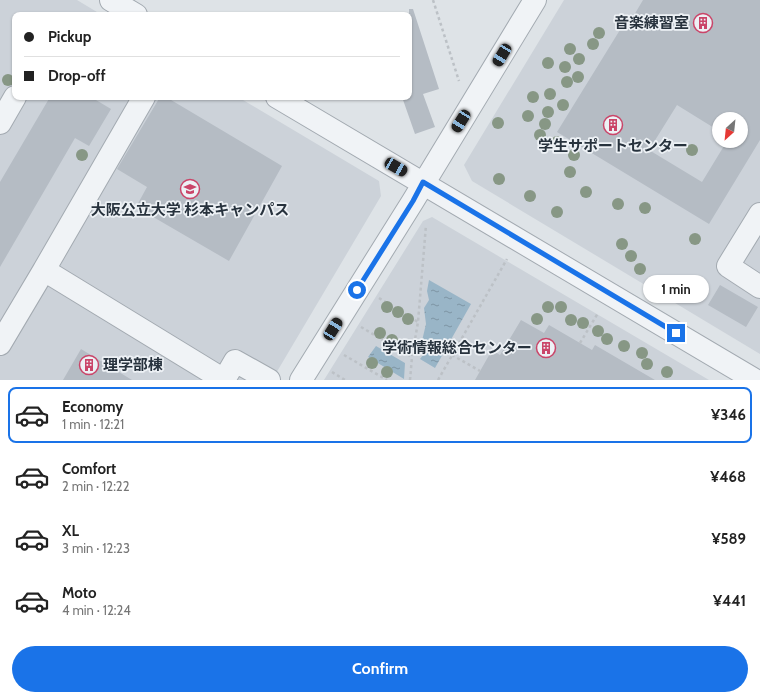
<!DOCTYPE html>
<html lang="en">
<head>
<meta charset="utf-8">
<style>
	body { margin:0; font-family:Cabin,"Noto Sans JP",sans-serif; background:#f2f2f2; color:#222; height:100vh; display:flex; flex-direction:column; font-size:15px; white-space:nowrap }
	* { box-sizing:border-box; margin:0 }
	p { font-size:13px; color:#767676 }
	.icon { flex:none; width:22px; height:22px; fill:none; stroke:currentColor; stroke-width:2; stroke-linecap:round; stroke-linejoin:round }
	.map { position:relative; height:380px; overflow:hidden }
	.panel { display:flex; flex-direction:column; background:#fff; flex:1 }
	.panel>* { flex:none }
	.hud { position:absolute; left:12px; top:12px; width:400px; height:88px; border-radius:8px; box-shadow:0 1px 3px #0004; display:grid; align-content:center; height:88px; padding:0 12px; background:#fff }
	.needle { width:26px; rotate:207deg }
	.buttons { position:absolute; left:712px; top:112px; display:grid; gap:8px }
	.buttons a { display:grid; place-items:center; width:36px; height:36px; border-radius:50%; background:#fff; box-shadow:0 1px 3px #0004; font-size:20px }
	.end { position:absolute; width:18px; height:18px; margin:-9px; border:5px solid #1a73e8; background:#fff; box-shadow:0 0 0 2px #fff }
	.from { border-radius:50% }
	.bubble { position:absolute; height:28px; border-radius:14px; background:#fff; box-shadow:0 1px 3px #0004; font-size:13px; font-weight:800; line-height:28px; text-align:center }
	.car { position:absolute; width:12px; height:24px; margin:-12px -6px; border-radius:5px; box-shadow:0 0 3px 1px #0007; background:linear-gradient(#222 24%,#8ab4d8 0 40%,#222 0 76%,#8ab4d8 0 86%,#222 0) }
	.hud b { display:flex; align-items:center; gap:14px; height:38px; font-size:15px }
	.hud b+b { border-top:1px solid #e0e0e0 }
	.hud i { width:10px; height:10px; background:#222 }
	ul { padding:7px 0 0; list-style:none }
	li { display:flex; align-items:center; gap:12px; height:56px; margin:0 8px 6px; padding:0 4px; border:2px solid transparent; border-radius:8px }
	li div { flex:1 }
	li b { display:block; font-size:15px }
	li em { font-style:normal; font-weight:800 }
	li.selected { border-color:#1a73e8 }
	li>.icon { width:36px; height:36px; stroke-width:1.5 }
	.button { display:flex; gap:8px; margin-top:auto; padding:8px 12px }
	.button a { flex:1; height:46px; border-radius:24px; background:#1a73e8; color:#fff; font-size:16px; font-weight:800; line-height:46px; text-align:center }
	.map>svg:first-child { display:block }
	.built { fill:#ccd2d9; fill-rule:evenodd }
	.water { fill:url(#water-ripples) }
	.building { fill:#b5bcc4; fill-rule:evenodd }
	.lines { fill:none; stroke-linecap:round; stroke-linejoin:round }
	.minor-casing { stroke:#a3aab1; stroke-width:24 }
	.path { stroke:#bcc1c6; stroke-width:2.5; stroke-dasharray:3 3; stroke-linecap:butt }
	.minor { stroke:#f0f3f6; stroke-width:22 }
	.tree { fill:#879785 }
	.route { stroke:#1a73e8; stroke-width:5 }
	.labels { text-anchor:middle; stroke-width:3.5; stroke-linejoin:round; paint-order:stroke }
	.poi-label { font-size:15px; font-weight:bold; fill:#27323d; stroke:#edf1f5; text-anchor:end }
</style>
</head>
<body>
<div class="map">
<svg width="760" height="380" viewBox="0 0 760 380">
	<defs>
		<pattern id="water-ripples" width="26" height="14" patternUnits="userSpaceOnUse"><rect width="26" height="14" fill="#99b5c7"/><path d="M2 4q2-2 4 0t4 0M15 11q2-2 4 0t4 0" fill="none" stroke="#7d94a3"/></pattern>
	</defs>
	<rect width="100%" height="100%" fill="#dee3e7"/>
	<path class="built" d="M 0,0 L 77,0 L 102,15 L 15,15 L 15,97 L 238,97 L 379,181 L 381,196 L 272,380 L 0,380 Z
		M 564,0 L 760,0 L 760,354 L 472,181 L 464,165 ZM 719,119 L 741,119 L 741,141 L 719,141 Z
		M 432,217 L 709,380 L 324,380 L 423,221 Z"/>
	<path class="water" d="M 429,280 L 471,304 L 435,368 L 420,359 L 423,355 L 421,345 L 426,324 L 424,308 L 429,300 L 427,291 Z
		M 376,346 L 405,363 L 404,379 L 368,357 Z"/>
	<path class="building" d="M 643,0 L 760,0 L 760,140 L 709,224 L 557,132 L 623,25 L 627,27 ZM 677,105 L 719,131 L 719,119 L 741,119 L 741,141 L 727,141 L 702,182 L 649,150 Z
		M 409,9 L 413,9 L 439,89 L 423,94 L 435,127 L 415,134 L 402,97 L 409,97 Z
		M 50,97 L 91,97 L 111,109 L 89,146 L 75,138 L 0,267 L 0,182 Z
		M 160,97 L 166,97 L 282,166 L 229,261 L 136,207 L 147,187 L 117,169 Z
		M 720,285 L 758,307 L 746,327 L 708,305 Z
		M 521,320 L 544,333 L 549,325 L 592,350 L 595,345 L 655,380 L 475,380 L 492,350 L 500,355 Z
		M 81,349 L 132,380 L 63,380 Z"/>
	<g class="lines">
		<g class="minor-casing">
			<path id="minor" d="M 111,0 L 136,15
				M 277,97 L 755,380
				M 0,123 L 15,97
				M 760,214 L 728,266 L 760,287
				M 44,270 L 144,97
				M 0,344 L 44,270 L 224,380
				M 224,380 L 235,361 L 269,380
				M 301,380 L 413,201 L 535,0"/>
		</g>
		<path class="path" d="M 433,0 L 459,81
			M 379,298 L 418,322
			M 361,327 L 412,357
			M 580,343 L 598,313
			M 344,355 L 387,380
			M 452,355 L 480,371
			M 332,372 L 345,380
			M 410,380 L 412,357 L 418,322 L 426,225
			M 438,380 L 507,259"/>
		<use href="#minor" class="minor"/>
	</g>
	<g class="tree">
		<circle cx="599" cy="33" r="6"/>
		<circle cx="593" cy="44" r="6"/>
		<circle cx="570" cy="49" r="6"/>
		<circle cx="579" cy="59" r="6"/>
		<circle cx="548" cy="63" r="6"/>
		<circle cx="565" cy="67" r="6"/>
		<circle cx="578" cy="77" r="6"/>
		<circle cx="8" cy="80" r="6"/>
		<circle cx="567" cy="82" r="6"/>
		<circle cx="550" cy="94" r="6"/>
		<circle cx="533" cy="97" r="6"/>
		<circle cx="563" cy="105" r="6"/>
		<circle cx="548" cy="112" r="6"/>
		<circle cx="528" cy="116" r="6"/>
		<circle cx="498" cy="123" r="6"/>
		<circle cx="545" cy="124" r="6"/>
		<circle cx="540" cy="135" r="6"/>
		<circle cx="557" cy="142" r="6"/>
		<circle cx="692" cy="150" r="6"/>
		<circle cx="82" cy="155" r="6"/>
		<circle cx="574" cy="155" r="6"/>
		<circle cx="570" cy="172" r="6"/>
		<circle cx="499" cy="179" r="6"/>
		<circle cx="586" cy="192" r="6"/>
		<circle cx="530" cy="196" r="6"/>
		<circle cx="618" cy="204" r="6"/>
		<circle cx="645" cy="208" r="6"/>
		<circle cx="557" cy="212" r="6"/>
		<circle cx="695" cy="239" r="6"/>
		<circle cx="622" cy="244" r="6"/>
		<circle cx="631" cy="256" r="6"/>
		<circle cx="640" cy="269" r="6"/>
		<circle cx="387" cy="307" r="6"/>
		<circle cx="548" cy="307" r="6"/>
		<circle cx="561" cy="307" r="6"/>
		<circle cx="398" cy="312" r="6"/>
		<circle cx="408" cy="319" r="6"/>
		<circle cx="537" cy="319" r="6"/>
		<circle cx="571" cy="320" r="6"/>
		<circle cx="583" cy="323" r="6"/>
		<circle cx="598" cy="331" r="6"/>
		<circle cx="380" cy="333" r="6"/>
		<circle cx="607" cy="339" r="6"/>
		<circle cx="392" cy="340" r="6"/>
		<circle cx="405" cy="345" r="6"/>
		<circle cx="624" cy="346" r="6"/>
		<circle cx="642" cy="353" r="6"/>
		<circle cx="372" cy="363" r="6"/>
		<circle cx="647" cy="364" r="6"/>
		<circle cx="387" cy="372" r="6"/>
		<circle cx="667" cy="372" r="6"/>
	</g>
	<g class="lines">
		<path class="route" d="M 357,290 L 413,201 L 423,182 L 676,333"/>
	</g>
	<defs>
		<g id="building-ring" transform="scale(1)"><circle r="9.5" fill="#edf1f5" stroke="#ca4569" stroke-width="1.5"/><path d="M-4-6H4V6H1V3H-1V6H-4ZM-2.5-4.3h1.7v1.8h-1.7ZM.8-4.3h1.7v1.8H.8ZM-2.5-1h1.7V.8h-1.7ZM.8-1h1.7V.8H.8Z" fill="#ca4569"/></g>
		<g id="university-ring" transform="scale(1)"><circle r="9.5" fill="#edf1f5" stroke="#ca4569" stroke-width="1.5"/><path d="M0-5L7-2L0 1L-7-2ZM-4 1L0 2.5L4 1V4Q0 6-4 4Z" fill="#ca4569"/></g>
	</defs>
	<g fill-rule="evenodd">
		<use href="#building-ring" x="703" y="23"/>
		<use href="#building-ring" x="613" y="125"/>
		<use href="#university-ring" x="190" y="189"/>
		<use href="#building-ring" x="546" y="348"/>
		<use href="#building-ring" x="89" y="365"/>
	</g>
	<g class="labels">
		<g class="poi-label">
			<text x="689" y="28">音楽練習室</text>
			<text x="613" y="151" text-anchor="middle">学生サポートセンター</text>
			<text x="190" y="215" text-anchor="middle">大阪公立大学 杉本キャンパス</text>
			<text x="532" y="353">学術情報総合センター</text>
			<text x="103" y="370" text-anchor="start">理学部棟</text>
		</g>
	</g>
</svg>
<div class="buttons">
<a><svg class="needle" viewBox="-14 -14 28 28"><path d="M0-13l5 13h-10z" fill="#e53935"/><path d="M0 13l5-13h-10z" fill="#767676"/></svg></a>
</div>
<i class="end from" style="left:357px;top:290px"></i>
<i class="end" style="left:676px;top:333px"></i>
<div class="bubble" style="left:643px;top:275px;width:66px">1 min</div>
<i class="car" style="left:502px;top:55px;rotate:211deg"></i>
<i class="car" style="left:461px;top:121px;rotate:212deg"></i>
<i class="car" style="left:396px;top:167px;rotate:120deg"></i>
<i class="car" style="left:333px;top:329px;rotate:32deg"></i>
<div class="hud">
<b><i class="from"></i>Pickup</b>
<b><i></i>Drop-off</b>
</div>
</div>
<section class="panel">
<ul>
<li class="selected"><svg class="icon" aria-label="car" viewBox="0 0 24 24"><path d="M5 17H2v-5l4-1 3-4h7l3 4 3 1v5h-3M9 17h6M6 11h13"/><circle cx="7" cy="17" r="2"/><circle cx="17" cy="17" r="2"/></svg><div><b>Economy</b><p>1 min · 12:21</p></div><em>¥346</em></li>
<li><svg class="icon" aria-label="car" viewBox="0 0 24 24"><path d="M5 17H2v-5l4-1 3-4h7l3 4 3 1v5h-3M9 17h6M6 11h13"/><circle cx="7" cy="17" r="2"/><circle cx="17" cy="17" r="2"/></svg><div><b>Comfort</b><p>2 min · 12:22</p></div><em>¥468</em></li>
<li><svg class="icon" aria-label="car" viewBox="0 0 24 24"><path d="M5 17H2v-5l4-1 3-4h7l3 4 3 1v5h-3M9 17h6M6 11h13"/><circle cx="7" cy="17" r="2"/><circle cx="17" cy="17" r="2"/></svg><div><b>XL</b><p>3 min · 12:23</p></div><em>¥589</em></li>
<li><svg class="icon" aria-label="car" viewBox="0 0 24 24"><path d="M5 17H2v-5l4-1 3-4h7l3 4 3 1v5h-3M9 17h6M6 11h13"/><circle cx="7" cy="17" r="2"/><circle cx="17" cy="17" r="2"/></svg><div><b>Moto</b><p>4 min · 12:24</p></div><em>¥441</em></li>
</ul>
<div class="button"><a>Confirm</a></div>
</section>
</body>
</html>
